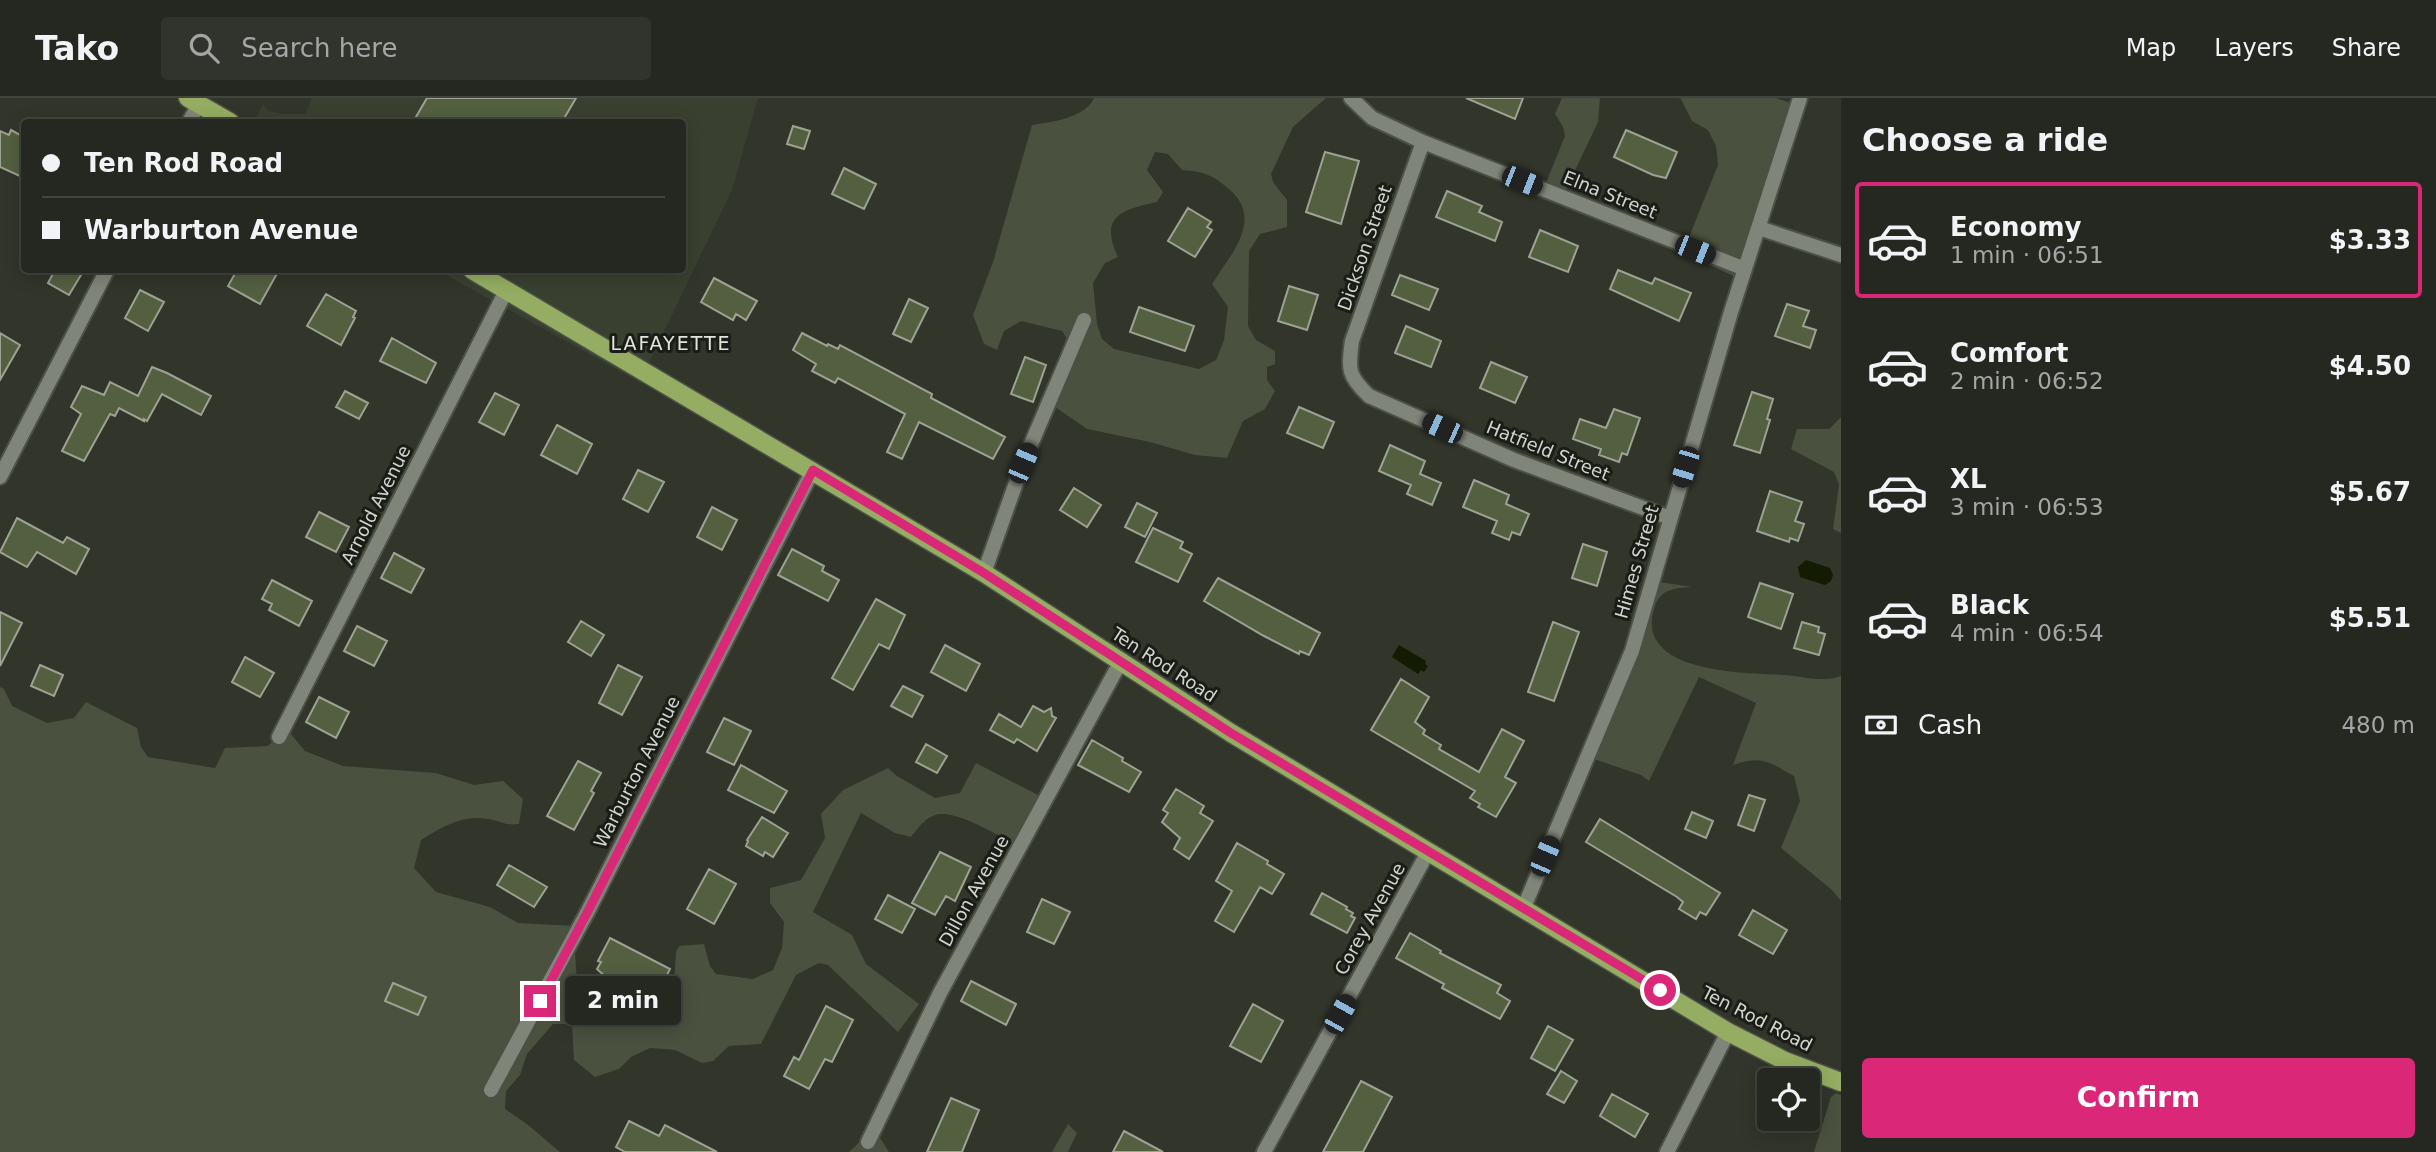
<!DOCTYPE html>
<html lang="en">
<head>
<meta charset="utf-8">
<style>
	body { margin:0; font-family:"DejaVu Sans",sans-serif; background:#31342d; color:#f1f3f6; height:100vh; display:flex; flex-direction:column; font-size:26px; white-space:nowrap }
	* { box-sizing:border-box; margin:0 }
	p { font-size:23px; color:#a3a6a5 }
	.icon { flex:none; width:38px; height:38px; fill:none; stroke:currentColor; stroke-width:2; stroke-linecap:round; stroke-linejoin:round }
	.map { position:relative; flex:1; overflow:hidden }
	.side { display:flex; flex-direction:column; background:#252820; width:595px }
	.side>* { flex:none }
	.banner { position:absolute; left:21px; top:21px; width:665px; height:154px; border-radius:7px; box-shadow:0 4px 18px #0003,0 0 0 2px #42443e; display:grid; align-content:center; height:154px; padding:0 21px; background:#252820 }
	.controls { position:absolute; left:1757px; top:970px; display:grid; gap:14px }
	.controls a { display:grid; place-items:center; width:63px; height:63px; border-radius:7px; background:#252820; box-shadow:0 4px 18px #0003,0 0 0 2px #42443e; font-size:35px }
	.end { position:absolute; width:32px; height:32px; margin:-16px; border:9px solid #db2777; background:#fff; box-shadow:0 0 0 4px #fff }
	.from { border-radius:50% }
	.bubble { position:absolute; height:49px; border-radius:7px; background:#252820; box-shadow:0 4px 18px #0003,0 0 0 2px #42443e; font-size:23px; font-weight:800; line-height:49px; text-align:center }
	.car { position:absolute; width:21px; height:42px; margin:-21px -10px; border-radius:9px; box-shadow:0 0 5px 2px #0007; background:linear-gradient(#222 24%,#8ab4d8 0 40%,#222 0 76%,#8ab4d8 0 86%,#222 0) }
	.banner b { display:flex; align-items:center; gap:24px; height:66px; font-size:26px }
	.banner b+b { border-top:2px solid #42443e }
	.banner i { width:18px; height:18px; background:#f1f3f6 }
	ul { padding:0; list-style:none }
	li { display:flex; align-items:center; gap:21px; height:116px; margin:0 14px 10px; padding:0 7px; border:4px solid transparent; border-radius:7px }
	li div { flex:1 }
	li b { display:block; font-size:26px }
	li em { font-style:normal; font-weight:800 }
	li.on { border-color:#db2777 }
	li>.icon { width:63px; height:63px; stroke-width:1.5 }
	h2 { padding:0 21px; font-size:32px; line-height:84px }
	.pay { display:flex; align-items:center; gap:18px; height:77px; padding:0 21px; font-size:26px }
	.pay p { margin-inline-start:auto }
	.cta { display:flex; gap:14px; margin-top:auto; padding:14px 21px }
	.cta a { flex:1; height:80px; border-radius:7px; background:#db2777; color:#fff; font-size:28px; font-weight:800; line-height:80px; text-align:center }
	header { display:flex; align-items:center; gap:42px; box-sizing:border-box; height:98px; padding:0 35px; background:#252820; border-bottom:2px solid #42443e }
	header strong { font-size:33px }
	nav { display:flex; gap:38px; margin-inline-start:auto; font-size:24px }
	.search { width:490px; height:63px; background:#31342d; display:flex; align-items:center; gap:18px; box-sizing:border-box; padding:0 24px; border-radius:7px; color:#a3a6a5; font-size:26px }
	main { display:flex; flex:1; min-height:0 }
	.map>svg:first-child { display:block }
	.built { fill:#39402f }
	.green { fill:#4a513f; fill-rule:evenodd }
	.water { fill:#131b01 }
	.building { fill:#545f40; stroke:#9da295; stroke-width:2 }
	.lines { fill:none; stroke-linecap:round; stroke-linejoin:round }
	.minor-casing { stroke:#4d5047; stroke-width:18 }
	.primary-casing { stroke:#4d5047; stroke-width:21 }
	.minor { stroke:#808579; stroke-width:14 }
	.primary { stroke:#94ad62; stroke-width:18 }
	.route { stroke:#db2777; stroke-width:9 }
	.labels { text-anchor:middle; stroke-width:6; stroke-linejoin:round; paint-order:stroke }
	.street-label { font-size:18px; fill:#d2d5ce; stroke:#1a1c17 }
	.neighbourhood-label { font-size:19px; letter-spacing:2px; fill:#dfe5d7; stroke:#1a1c17 }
</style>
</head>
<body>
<header>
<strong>Tako</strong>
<div class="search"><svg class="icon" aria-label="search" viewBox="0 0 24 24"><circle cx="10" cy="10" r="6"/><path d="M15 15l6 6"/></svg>Search here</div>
<nav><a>Map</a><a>Layers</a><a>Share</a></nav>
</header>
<main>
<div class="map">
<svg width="1841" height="1054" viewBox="0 0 1841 1054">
	<rect width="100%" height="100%" fill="#31352a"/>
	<path class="built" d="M 312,0 L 758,0 L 732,92 L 640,284 L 437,172 L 682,172 L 682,24 L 254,24 L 263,6 L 268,13 L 284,16 L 305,16 Z"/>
	<path class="green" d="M 1094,0 L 1326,0 L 1293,29 L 1271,76 L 1273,84 L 1287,102 L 1287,129 L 1260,136 L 1249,153 L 1248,228 L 1256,242 L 1275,253 L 1275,266 L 1267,269 L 1267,282 L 1275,293 L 1265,311 L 1243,323 L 1227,360 L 1195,357 L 1150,344 L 1087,331 L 1055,309 L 1073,251 L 1062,233 L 1021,223 L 1004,233 L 997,252 L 984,246 L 973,217 L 993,164 L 1032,27 C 1052,24 1085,20 1094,0 ZM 1155,54 L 1168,56 L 1182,72 C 1205,74 1213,77 1230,92 C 1264,122 1230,157 1212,186 L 1228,209 L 1224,242 L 1216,262 L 1199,271 L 1114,251 L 1102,241 L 1097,226 L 1093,185 L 1105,165 L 1118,159 C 1099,118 1121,112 1157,104 L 1163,94 L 1147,72 Z
		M 1562,0 L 1600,0 L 1598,24 L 1562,100 L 1543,92 L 1565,38 L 1563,29 L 1555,16 Z
		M 1678,0 L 1776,0 L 1794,6 L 1742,182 L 1689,157 L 1685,149 L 1718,67 L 1716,48 L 1708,32 L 1692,23 L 1681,1 Z
		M 1841,319 L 1841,435 L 1833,431 L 1839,387 L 1834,374 L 1791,351 L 1797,331 L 1829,331 Z
		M 1653,483 L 1692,489 C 1673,490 1660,491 1654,511 C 1635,575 1743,575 1782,577 C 1803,578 1821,585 1841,578 L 1841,803 L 1832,792 L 1781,750 L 1800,703 L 1794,678 C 1769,664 1762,657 1733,667 L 1756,605 L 1699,579 L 1649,683 L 1641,677 L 1588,659 Z
		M 0,589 L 4,591 L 12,608 L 47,625 L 74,620 L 86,604 L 137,630 L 141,649 L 148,659 L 215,670 L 225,650 L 268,648 L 286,630 L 305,653 L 343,668 L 436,675 L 474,687 L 503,683 L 523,701 L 519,726 C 509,727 506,726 497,723 C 467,714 445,727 421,742 L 414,770 L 436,794 L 490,809 L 518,825 L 576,828 L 574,840 L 578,899 L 622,929 L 653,918 L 674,884 L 676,854 L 679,848 L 704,846 L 710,868 L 716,876 L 753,881 L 773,872 L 782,850 L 784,824 L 770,805 L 770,790 L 801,782 L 825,740 L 821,716 L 843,692 L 888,670 L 897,678 L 935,700 L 960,695 L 976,665 L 1042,699 L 1019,748 C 1001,739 960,714 941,716 C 927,717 919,729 911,739 L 895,735 L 861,715 L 813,814 L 852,837 L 866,866 L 919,906 L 898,934 L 828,867 L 819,865 L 796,877 L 761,946 L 729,948 L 713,963 L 702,965 L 675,952 L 650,950 L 631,959 L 619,971 L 595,979 L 574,962 L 572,926 L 553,926 L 527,956 L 520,977 L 506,993 L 505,1011 L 527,1026 L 560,1054 L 0,1054 Z
		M 1836,995 L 1841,997 L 1841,1054 L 1814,1054 L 1831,999 Z
		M 1068,1026 L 1077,1035 L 1068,1054 L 1052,1054 Z
		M 874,1030 L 889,1054 L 849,1054 Z"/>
	<path class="water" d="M 1806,462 L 1830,470 L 1833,477 L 1831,483 L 1825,487 L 1800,479 L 1798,469 Z
		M 1399,547 L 1426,563 L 1425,566 L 1428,568 L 1424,574 L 1421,572 L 1418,576 L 1392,559 Z"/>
	<path class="building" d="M 427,0 L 576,0 L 562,24 L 413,24 Z
		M 1466,0 L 1523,0 L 1515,21 Z
		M 793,28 L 810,33 L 804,51 L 787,46 Z
		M 11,32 L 24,39 L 24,80 L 0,69 L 0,33 L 9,37 Z
		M 1626,32 L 1677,54 L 1666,80 L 1653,77 L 1614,59 Z
		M 1325,54 L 1359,63 L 1341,126 L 1306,114 Z
		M 844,70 L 876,86 L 864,111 L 832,96 Z
		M 1447,93 L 1482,108 L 1479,114 L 1502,124 L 1495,143 L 1436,119 Z
		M 1188,110 L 1211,124 L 1207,129 L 1212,132 L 1195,159 L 1168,143 Z
		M 1540,132 L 1578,148 L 1568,174 L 1529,159 Z
		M 55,172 L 84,172 L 69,197 L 48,185 Z
		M 237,172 L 279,172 L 260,206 L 228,188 Z
		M 1618,172 L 1652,186 L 1655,180 L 1691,195 L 1679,223 L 1610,191 Z
		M 1400,177 L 1438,191 L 1429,212 L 1392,197 Z
		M 714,180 L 757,203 L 746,222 L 736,216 L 733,222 L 701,204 Z
		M 1289,188 L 1318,197 L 1307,232 L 1278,223 Z
		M 140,192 L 164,204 L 148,233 L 125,220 Z
		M 326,196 L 356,213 L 353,219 L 355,220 L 341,247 L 307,228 Z
		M 909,201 L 928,210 L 911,244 L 893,236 Z
		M 1787,206 L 1809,213 L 1803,228 L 1816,232 L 1810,250 L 1775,238 Z
		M 1139,209 L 1194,228 L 1185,253 L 1130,234 Z
		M 1406,228 L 1441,243 L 1431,269 L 1395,255 Z
		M 0,235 L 20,247 L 0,282 Z
		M 802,235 L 827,248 L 828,246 L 838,251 L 840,247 L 932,296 L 931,300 L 1005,339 L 993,361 L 919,324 L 902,361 L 887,354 L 905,316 L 838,280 L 835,285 L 812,273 L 816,266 L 793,252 Z
		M 392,240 L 436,265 L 426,285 L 380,263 Z
		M 1025,259 L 1046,267 L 1033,304 L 1011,296 Z
		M 1491,264 L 1527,279 L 1515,305 L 1480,290 Z
		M 152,269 L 167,275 L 211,298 L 201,317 L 162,296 L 147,323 L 144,321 L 144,323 L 119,310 L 115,318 L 110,316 L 84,363 L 62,353 L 81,316 L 71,309 L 82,288 L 104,297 L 110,284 L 138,298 Z
		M 345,293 L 368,305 L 359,321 L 336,309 Z
		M 1752,294 L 1773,301 L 1767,321 L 1770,322 L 1760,355 L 1734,347 Z
		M 495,295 L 519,307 L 504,337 L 479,324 Z
		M 1299,309 L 1334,324 L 1323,350 L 1287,335 Z
		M 1614,311 L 1640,320 L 1627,357 L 1622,355 L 1619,364 L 1599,357 L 1601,351 L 1573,341 L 1580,321 L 1606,330 Z
		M 557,327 L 592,346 L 577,376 L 541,357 Z
		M 1390,347 L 1425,363 L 1420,376 L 1441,385 L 1432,407 L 1407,396 L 1411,387 L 1379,373 Z
		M 638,372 L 664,384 L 648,414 L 623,401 Z
		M 1474,382 L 1509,397 L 1506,406 L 1529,416 L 1520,437 L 1512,434 L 1509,442 L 1492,435 L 1497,423 L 1463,409 Z
		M 1074,390 L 1101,407 L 1087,429 L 1060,412 Z
		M 1770,393 L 1802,404 L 1795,423 L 1804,426 L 1798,443 L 1790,440 L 1789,444 L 1757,433 Z
		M 1137,405 L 1157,415 L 1145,439 L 1125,429 Z
		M 712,409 L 737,422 L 722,452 L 697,439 Z
		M 319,414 L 349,429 L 336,454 L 306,439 Z
		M 17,420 L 63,445 L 67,439 L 89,451 L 76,476 L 37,454 L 27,469 L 0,454 Z
		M 1153,430 L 1183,444 L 1180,450 L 1192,456 L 1178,484 L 1136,464 Z
		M 1583,446 L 1607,454 L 1597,488 L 1572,480 Z
		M 792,451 L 824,468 L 822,473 L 839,482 L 828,503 L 778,477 Z
		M 394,455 L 424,471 L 411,495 L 381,480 Z
		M 1218,480 L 1320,535 L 1309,557 L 1300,553 L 1299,556 L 1264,538 L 1204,503 Z
		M 272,482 L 312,503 L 299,528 L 269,512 L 272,506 L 262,501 Z
		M 1760,485 L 1793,496 L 1781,531 L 1748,519 Z
		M 876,501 L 905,517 L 889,551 L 879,546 L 853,592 L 832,580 Z
		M 0,514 L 22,525 L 0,568 Z
		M 581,523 L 604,537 L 591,558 L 568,544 Z
		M 1553,524 L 1579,534 L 1554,603 L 1528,594 Z
		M 1802,524 L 1819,529 L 1818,534 L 1825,536 L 1819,557 L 1794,550 Z
		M 357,528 L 387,543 L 374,568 L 344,553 Z
		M 945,547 L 980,566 L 966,593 L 931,574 Z
		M 245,559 L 274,575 L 260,599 L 232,584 Z
		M 40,567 L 63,577 L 54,598 L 31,588 Z
		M 618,567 L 642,579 L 622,617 L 599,605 Z
		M 1401,581 L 1429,599 L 1415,624 L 1425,632 L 1423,636 L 1441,647 L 1439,651 L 1479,674 L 1502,631 L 1524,643 L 1505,679 L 1516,685 L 1496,719 L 1478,709 L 1480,706 L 1470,700 L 1475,693 L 1371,632 Z
		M 903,588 L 923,598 L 912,619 L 891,608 Z
		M 319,599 L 349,614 L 336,640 L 306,624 Z
		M 1033,608 L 1044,614 L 1051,610 L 1052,618 L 1056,620 L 1037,653 L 1017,641 L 1014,645 L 990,632 L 999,616 L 1021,629 Z
		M 724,620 L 751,633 L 734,667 L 707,654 Z
		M 1092,642 L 1123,660 L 1122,663 L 1141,674 L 1129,694 L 1078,667 Z
		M 926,646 L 947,658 L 937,675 L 916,664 Z
		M 578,663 L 601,675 L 591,693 L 594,695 L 574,732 L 547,718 Z
		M 741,667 L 787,693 L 774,715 L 728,692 Z
		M 1176,691 L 1204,708 L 1200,715 L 1213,723 L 1189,761 L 1174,751 L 1180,740 L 1162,724 L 1168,715 L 1163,712 Z
		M 1749,697 L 1765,702 L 1754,733 L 1738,727 Z
		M 1692,714 L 1713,723 L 1706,740 L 1685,731 Z
		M 762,719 L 788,735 L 773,759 L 765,754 L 763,758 L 746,748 L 748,743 L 747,742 Z
		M 1600,721 L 1720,795 L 1706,817 L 1700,814 L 1696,821 L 1679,811 L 1683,804 L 1677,799 L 1586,744 Z
		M 1237,745 L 1268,763 L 1267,766 L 1284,776 L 1272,796 L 1260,789 L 1234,834 L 1215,823 L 1232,793 L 1216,783 Z
		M 940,754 L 971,769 L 955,803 L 946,798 L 935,817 L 912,805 Z
		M 509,767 L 547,789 L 534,809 L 497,787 Z
		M 709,771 L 736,786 L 714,826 L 687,811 Z
		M 1322,795 L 1347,809 L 1346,811 L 1353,815 L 1351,818 L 1355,820 L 1347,835 L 1311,816 Z
		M 888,797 L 915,811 L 902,835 L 875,821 Z
		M 1042,801 L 1070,814 L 1054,846 L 1027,834 Z
		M 1753,812 L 1787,832 L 1773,856 L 1739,837 Z
		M 1410,835 L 1441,853 L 1440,855 L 1501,887 L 1497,895 L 1510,903 L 1500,921 L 1442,890 L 1444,886 L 1396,860 Z
		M 610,840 L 670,871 L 662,887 L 666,888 L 655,909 L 605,884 L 607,880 L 597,871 L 601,864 L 598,863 Z
		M 971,883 L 1016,906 L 1006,927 L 961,903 Z
		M 393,885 L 426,899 L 418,917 L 385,903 Z
		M 1253,906 L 1283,923 L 1261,964 L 1230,948 Z
		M 826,908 L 853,922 L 832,964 L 825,961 L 809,991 L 784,978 L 794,959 L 799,962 Z
		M 1548,928 L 1573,942 L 1555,973 L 1531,960 Z
		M 1561,973 L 1577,983 L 1564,1005 L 1547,996 Z
		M 1361,983 L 1392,999 L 1363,1054 L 1323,1054 Z
		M 1612,996 L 1648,1016 L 1635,1039 L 1600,1018 Z
		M 951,1000 L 979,1012 L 962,1054 L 927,1054 Z
		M 629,1023 L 659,1038 L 665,1027 L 717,1054 L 625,1054 L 616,1049 Z
		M 1124,1033 L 1163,1054 L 1113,1054 Z"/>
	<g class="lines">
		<g class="minor-casing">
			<path id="minor" d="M 1351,0 L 1372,20 L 1423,44 L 1745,171
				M 189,24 L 199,6
				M 1423,44 L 1352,243 C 1348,272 1348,278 1369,298 L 1514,362 L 1670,420
				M 1759,130 L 1841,157
				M 0,379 L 107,172
				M 984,475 L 1023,365 L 1084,222
				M 279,639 L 506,193
				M 1524,809 L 1632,553 L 1731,214 L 1800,0
				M 491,992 L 588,813 L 813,372
				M 868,1044 L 940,895 L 1121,563
				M 1264,1054 L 1428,754
				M 1667,1054 L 1728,934"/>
		</g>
		<g class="primary-casing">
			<path id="primary" d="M 188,0 L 230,24
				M 472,172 L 984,475 L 1231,635 L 1728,934 L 1785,963 L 1841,984"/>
		</g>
		<use href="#minor" class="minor"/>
		<use href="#primary" class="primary"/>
	</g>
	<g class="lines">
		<path class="route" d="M 540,903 L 588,813 L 813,372 L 984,475 L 1231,635 L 1660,892"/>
	</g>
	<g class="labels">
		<g class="street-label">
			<text transform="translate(1610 97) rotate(22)" y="6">Elna Street</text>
			<text transform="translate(1365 150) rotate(-71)" y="6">Dickson Street</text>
			<text transform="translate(1548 353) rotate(22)" y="6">Hatfield Street</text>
			<text transform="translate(376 407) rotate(-63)" y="6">Arnold Avenue</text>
			<text transform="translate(1637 464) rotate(-74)" y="6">Himes Street</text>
			<text transform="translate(1164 567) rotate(33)" y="6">Ten Rod Road</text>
			<text transform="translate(637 674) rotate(-63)" y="6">Warburton Avenue</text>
			<text transform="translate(974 793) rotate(-61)" y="6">Dillon Avenue</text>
			<text transform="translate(1370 821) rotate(-61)" y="6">Corey Avenue</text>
			<text transform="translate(1757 921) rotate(27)" y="6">Ten Rod Road</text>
		</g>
		<g class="neighbourhood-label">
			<text x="671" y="252">LAFAYETTE</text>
		</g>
	</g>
</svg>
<div class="controls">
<a><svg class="icon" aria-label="locate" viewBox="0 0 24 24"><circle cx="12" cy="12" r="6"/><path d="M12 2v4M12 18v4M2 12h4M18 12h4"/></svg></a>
</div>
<i class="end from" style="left:1660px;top:892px"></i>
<i class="end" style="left:540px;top:903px"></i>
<div class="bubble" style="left:565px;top:878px;width:116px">2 min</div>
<i class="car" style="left:1522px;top:83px;rotate:112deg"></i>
<i class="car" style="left:1695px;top:152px;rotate:112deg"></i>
<i class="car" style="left:1442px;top:330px;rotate:294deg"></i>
<i class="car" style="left:1023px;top:365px;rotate:23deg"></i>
<i class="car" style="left:1685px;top:369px;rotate:197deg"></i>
<i class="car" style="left:1545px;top:758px;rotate:23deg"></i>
<i class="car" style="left:1340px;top:916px;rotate:29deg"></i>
<div class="banner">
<b><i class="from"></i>Ten Rod Road</b>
<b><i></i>Warburton Avenue</b>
</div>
</div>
<section class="side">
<h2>Choose a ride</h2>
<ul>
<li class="on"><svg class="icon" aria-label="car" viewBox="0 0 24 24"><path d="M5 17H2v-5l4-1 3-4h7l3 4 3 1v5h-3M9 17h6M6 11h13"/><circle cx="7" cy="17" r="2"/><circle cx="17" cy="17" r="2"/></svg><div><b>Economy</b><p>1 min · 06:51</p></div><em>$3.33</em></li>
<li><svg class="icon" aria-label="car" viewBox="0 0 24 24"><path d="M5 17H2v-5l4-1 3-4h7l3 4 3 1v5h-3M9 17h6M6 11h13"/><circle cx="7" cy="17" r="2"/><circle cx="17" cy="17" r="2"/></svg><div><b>Comfort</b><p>2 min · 06:52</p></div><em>$4.50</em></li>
<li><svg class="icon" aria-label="car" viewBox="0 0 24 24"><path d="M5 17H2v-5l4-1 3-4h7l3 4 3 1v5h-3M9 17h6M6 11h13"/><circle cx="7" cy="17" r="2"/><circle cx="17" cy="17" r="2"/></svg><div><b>XL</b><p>3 min · 06:53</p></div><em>$5.67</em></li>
<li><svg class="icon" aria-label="car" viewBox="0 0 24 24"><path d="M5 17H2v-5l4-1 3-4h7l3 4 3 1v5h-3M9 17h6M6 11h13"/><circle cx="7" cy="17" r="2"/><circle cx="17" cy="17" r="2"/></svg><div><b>Black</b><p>4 min · 06:54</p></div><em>$5.51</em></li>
</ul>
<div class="pay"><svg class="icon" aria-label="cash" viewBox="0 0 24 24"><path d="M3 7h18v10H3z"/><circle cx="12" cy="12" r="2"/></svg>Cash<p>480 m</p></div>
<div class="cta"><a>Confirm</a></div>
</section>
</main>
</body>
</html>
